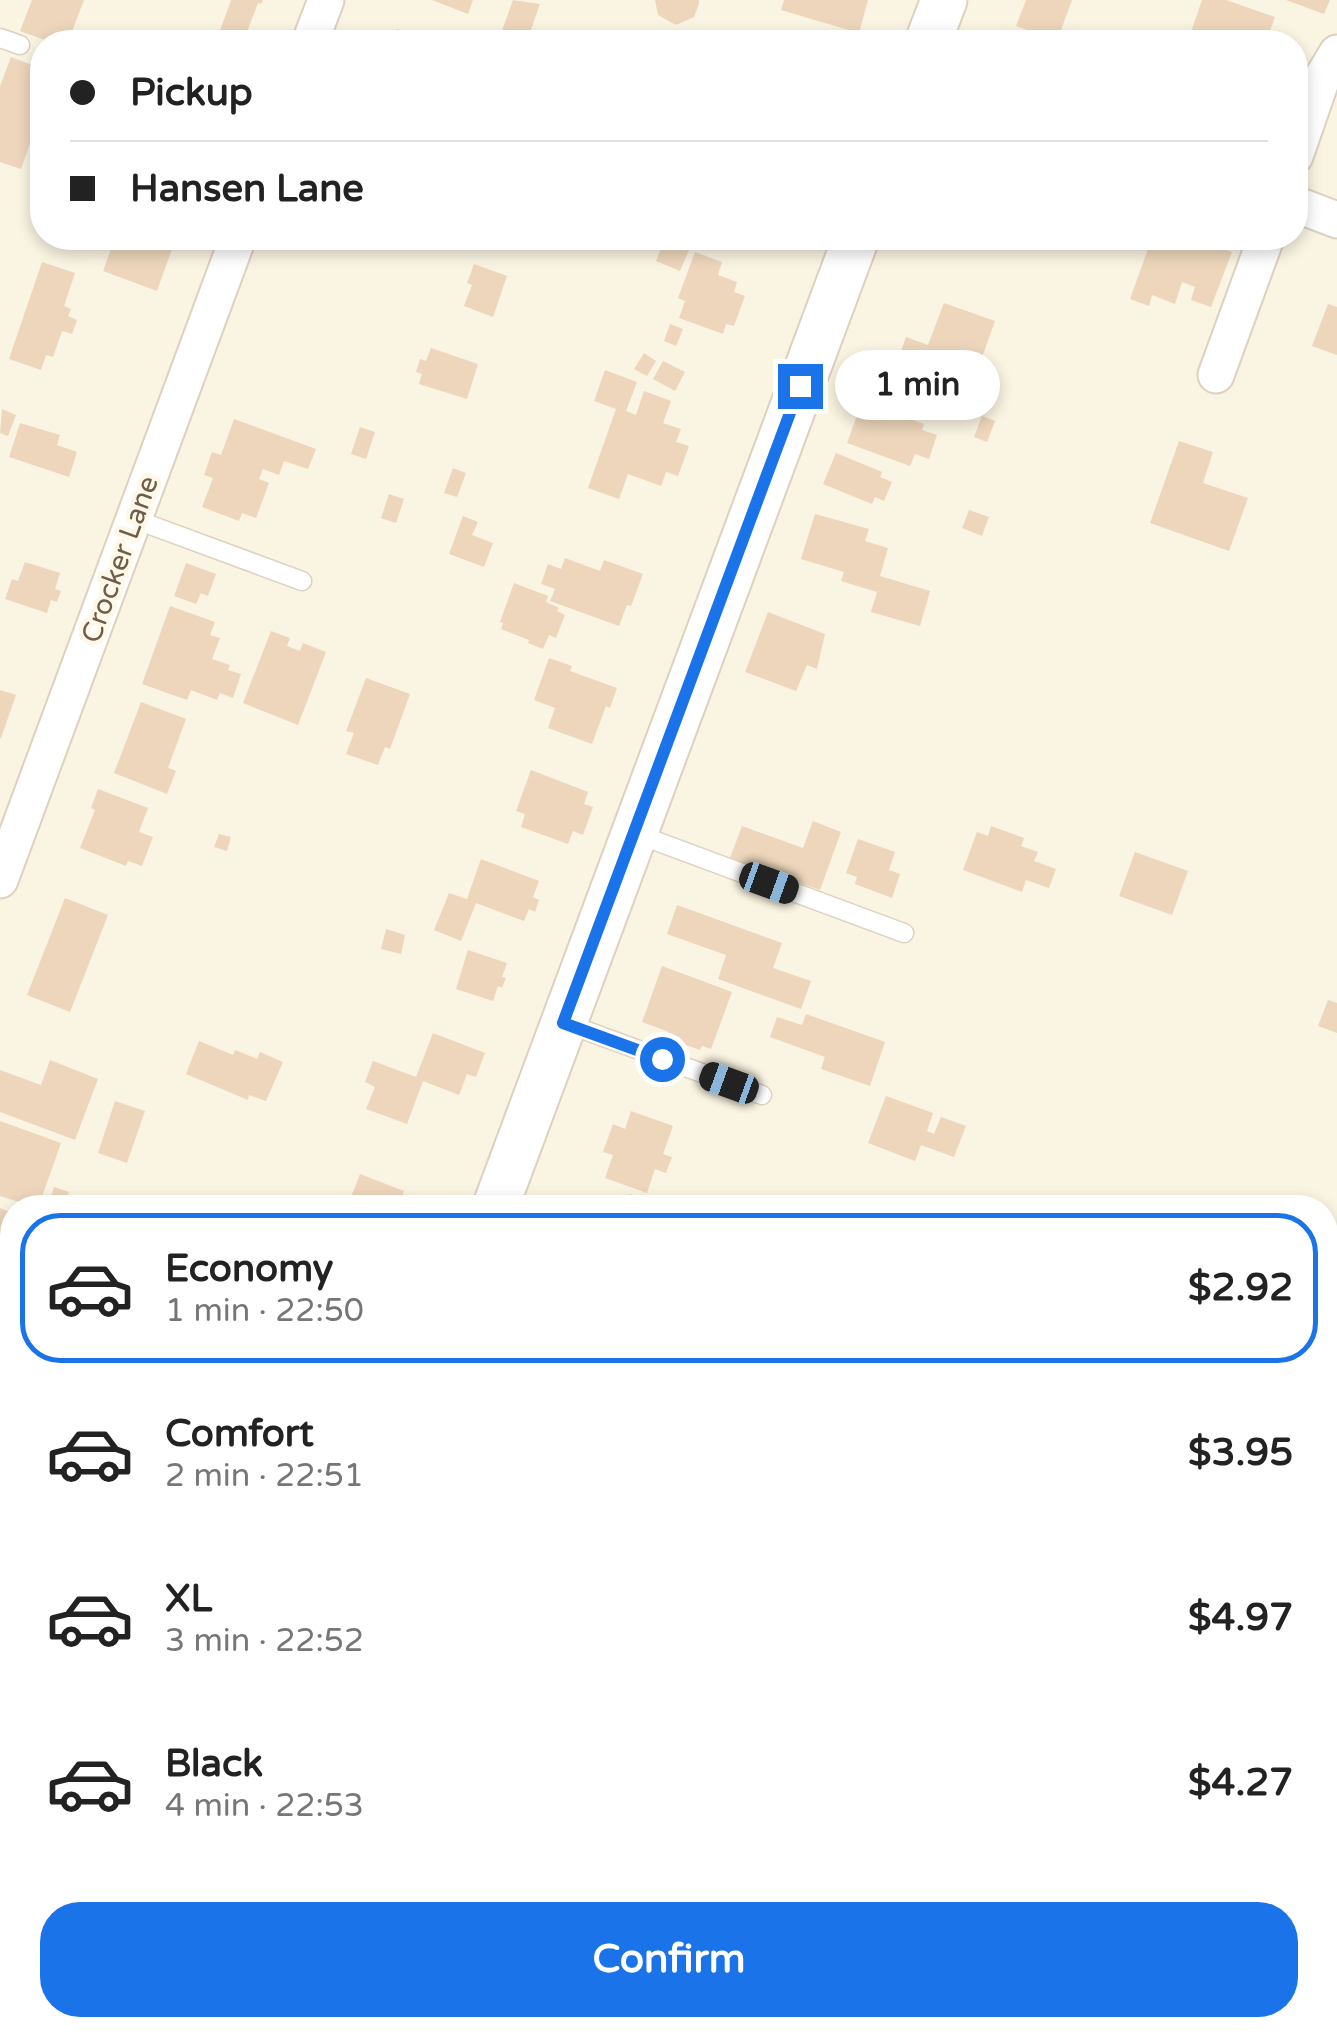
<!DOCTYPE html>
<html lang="en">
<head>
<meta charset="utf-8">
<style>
	body { margin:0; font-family:"Varela Round",sans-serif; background:#f6f6f6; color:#222; height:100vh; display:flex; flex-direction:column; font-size:38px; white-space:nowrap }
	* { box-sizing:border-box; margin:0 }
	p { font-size:32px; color:#767676 }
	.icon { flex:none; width:55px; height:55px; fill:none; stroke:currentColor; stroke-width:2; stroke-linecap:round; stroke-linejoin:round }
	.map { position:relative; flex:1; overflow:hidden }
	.panel { position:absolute; left:0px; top:1195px; width:1338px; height:842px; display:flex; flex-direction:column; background:#fff; border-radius:40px 40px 0 0; box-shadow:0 5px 15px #0003 }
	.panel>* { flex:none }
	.hud { position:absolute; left:30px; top:30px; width:1278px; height:220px; border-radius:40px; box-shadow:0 5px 15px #0003; display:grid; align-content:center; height:220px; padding:0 40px; background:#fff }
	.end { position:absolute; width:45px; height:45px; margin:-22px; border:12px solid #1a73e8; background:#fff; box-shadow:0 0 0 5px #fff }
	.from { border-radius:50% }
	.bubble { position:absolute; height:70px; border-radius:35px; background:#fff; box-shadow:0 5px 15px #0003; font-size:32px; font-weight:800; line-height:70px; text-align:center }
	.car { position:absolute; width:30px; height:60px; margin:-30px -15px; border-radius:12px; box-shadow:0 0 8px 2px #0007; background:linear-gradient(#222 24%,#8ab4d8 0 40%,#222 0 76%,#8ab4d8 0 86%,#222 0) }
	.hud b { display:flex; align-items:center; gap:35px; height:95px; font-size:38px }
	.hud b+b { border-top:2px solid #e0e0e0 }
	.hud i { width:25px; height:25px; background:#222 }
	ul { padding:18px 0 0; list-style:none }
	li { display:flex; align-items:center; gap:30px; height:150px; margin:0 20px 15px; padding:0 20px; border:5px solid transparent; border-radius:40px }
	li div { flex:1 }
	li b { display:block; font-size:38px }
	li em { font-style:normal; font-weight:800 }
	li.active { border-color:#1a73e8 }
	li>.icon { width:90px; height:90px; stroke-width:1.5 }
	.primary-button { display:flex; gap:20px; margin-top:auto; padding:20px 40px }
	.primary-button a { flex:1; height:115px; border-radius:40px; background:#1a73e8; color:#fff; font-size:40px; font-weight:800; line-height:115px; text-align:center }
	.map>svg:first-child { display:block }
	.green { fill:#cce6c2 }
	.building { fill:#edd6bc }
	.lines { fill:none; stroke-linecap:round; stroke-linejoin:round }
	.service-casing { stroke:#ddd1bf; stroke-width:21 }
	.minor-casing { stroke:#ddd1bf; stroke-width:39 }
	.tertiary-casing { stroke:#ddd1bf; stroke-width:49 }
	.primary-casing { stroke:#dcd8d4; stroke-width:59 }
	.path { stroke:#d2ba9f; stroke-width:6; stroke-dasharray:2.5 8; stroke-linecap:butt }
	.service { stroke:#fff; stroke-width:18 }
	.minor { stroke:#fff; stroke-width:35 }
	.tertiary { stroke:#fff; stroke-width:45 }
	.primary { stroke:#f4e09f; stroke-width:55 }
	.route { stroke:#1a73e8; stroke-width:12 }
	.labels { text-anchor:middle; stroke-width:9; stroke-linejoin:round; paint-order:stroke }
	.street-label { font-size:28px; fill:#6f5d4b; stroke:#fdf8e8 }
</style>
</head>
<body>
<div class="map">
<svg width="1337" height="2036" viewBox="0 0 1337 2036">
	<rect width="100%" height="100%" fill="#faf4e2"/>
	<path class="green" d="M 324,2025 L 516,2025 L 512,2036 L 320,2036 Z"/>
	<path class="building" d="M 32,0 L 84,0 L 68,42 L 50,42 L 20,31 Z
		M 231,0 L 263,0 L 261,4 L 258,3 L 243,42 L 217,39 Z
		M 432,0 L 473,0 L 468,14 Z
		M 513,0 L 540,4 L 528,38 L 537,42 L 498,42 Z
		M 655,0 L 699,0 L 699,4 L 694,17 L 676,25 L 658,15 Z
		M 784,0 L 868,0 L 859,33 L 781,10 Z
		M 1026,0 L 1072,0 L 1057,41 L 1016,26 Z
		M 1202,0 L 1226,0 L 1275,17 L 1266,42 L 1221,42 L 1191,32 Z
		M 1286,0 L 1330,0 L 1324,14 Z
		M 397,29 L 433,42 L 392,42 Z
		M 549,30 L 573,39 L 572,42 L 544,42 Z
		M 11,57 L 42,69 L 42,110 L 21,169 L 0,162 L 0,86 Z
		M 115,238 L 176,238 L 157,291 L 103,271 Z
		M 1152,238 L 1192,238 L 1232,252 L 1211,307 L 1191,300 L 1195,287 L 1182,282 L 1175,304 L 1152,295 L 1149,306 L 1130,299 Z
		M 664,241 L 689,250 L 680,271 L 656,261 Z
		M 695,252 L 722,262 L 718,275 L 737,282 L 734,292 L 745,296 L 734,326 L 726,324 L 723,334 L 679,318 L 685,301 L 678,298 Z
		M 42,262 L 75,273 L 64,306 L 71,309 L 68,316 L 77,320 L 72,334 L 62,331 L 53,357 L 46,355 L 41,370 L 9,359 Z
		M 474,264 L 507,276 L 493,317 L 464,306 L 472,285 L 467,283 Z
		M 944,303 L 995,321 L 970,391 L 896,365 L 906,337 L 928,345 Z
		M 1328,304 L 1337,307 L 1337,355 L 1312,346 Z
		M 670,324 L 683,329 L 676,346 L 664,341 Z
		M 431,348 L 478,364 L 467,399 L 419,384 L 422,374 L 416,372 L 420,359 L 426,361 Z
		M 644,353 L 656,361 L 647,376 L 634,369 Z
		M 663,361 L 685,372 L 675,391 L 653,379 Z
		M 605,370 L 637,382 L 626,411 L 636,415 L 644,391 L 671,401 L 663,423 L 681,429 L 676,442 L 689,446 L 678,476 L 666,472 L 661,486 L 628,474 L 619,499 L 588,488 L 616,409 L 594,401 Z
		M 862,402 L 924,424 L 922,430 L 937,435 L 929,459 L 915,454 L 910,466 L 847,443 Z
		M 2,409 L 16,415 L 8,436 L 0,433 Z
		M 982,416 L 995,421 L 987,442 L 974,437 Z
		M 234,419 L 316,449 L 308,469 L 284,461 L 279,475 L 263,469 L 259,479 L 269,483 L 256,518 L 242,513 L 239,521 L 202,507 L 213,478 L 204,475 L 212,452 L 221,455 Z
		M 20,423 L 60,435 L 57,445 L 77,452 L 69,477 L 9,457 Z
		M 360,427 L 375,432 L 366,459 L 351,454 Z
		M 1179,441 L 1213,452 L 1203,483 L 1248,498 L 1229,551 L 1150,523 Z
		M 836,453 L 882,472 L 880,477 L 892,482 L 884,501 L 875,497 L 872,504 L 823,484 Z
		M 453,468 L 466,473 L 457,497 L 444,493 Z
		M 389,494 L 404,499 L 396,523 L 381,518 Z
		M 969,510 L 989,517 L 982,536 L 962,528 Z
		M 815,514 L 869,529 L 865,541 L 888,548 L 880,576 L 930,591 L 920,626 L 871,612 L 877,592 L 841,581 L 844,572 L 801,559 Z
		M 463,516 L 478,522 L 472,535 L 493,543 L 484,567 L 449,554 Z
		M 565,558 L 600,571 L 604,560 L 643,574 L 631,606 L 627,605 L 619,626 L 550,601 L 555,589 L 541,584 L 548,564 L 561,569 Z
		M 25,562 L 60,573 L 55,589 L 61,591 L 57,602 L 51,600 L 47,613 L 5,599 L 12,579 L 18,581 Z
		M 186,563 L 216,574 L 208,596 L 201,593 L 196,604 L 174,596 Z
		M 514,583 L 548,596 L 546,602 L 559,608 L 557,611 L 565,615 L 556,638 L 549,635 L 543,649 L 528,643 L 529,640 L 501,629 L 503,623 L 500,622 Z
		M 170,606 L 215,622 L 210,635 L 220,638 L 212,659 L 230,665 L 228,670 L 241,674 L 233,698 L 220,693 L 217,700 L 191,690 L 187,700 L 142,684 Z
		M 768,612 L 825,634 L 817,669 L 807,665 L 796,691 L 745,672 Z
		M 271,631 L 290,638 L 287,646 L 300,651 L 303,643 L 326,652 L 298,725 L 243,703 Z
		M 549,658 L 572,666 L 570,671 L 617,688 L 610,708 L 606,706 L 592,744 L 548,728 L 555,708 L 534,700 Z
		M 366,678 L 410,694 L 390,749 L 385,747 L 378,765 L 346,754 L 354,733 L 346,731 Z
		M 0,690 L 16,695 L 1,738 L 0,738 Z
		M 141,702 L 186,719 L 168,768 L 176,771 L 167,794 L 114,773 Z
		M 531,770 L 588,792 L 584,804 L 593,807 L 583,835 L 573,831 L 568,844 L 521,827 L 525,814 L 516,811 Z
		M 98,789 L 148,808 L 139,832 L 153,837 L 142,866 L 128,861 L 126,866 L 80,848 L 95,810 L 91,808 Z
		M 813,821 L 841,832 L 820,890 L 730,858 L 742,826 L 803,848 Z
		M 991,826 L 1024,838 L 1021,846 L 1038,852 L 1034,861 L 1056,869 L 1049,888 L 1026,880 L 1022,892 L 963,870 L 977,832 L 988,836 Z
		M 219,834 L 231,837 L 227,851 L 214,847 Z
		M 858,839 L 895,852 L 889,870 L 900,874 L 892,898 L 855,884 L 857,877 L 846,873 Z
		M 1135,852 L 1188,871 L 1172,915 L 1119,896 Z
		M 481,859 L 539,881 L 533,897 L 539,900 L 535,912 L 529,909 L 524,921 L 476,903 L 461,941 L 434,930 L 449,893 L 467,899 Z
		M 65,898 L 108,915 L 70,1012 L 27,995 Z
		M 677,905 L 782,943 L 773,968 L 811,981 L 801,1009 L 718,979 L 726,955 L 667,934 Z
		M 386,929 L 405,935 L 401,954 L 381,949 Z
		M 468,950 L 507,963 L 502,977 L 506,978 L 502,988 L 498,986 L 493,1001 L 456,989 Z
		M 662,966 L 732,992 L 711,1049 L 702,1046 L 700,1050 L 667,1038 L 669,1032 L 642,1022 Z
		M 1328,1000 L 1337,1003 L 1337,1033 L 1318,1026 Z
		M 806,1014 L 885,1042 L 870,1086 L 821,1069 L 825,1057 L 770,1037 L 777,1017 L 802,1025 Z
		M 433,1033 L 485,1053 L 476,1077 L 467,1074 L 459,1095 L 423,1081 L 407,1124 L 366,1109 L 375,1087 L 365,1082 L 373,1061 L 416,1077 Z
		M 199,1041 L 233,1055 L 235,1050 L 257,1059 L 260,1052 L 283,1062 L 266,1101 L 249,1095 L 248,1100 L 186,1074 Z
		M 50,1060 L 98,1079 L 75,1140 L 0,1112 L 0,1070 L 41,1085 Z
		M 886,1096 L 933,1113 L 927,1131 L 934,1134 L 941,1117 L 966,1126 L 954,1157 L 921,1145 L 915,1161 L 868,1143 Z
		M 115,1101 L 145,1111 L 127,1163 L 98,1153 Z
		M 631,1111 L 673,1126 L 663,1154 L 672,1157 L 666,1173 L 655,1169 L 647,1193 L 605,1178 L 613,1155 L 603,1152 L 613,1124 L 625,1129 Z
		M 0,1121 L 61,1143 L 38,1208 L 0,1196 Z
		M 360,1174 L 404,1191 L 398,1208 L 339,1208 L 341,1203 L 348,1205 Z
		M 54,1187 L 69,1192 L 63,1208 L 47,1208 Z
		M 630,1194 L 658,1204 L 660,1198 L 684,1208 L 625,1208 Z
		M 0,1208 L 12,1213 L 12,1274 L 6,1272 L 4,1277 L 0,1275 Z
		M 1325,1272 L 1337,1276 L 1336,1300 L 1329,1298 L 1325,1307 Z
		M 1325,1777 L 1337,1781 L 1337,1841 L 1325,1837 Z
		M 0,1822 L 12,1824 L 10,1844 L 12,1845 L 12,1875 L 0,1873 Z
		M 1014,2025 L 1110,2025 L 1107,2036 L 1012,2036 Z
		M 1162,2025 L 1245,2025 L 1243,2036 L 1160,2036 Z"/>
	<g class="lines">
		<g class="service-casing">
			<path id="service" d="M 0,38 L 20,45
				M 134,519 L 302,581
				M 637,834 L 904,933
				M 565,1023 L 762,1095
				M 47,2025 L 69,2036
				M 118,2036 L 158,2025"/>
		</g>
		<g class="minor-casing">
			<path id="minor" d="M 310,42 L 326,0
				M 1295,156 L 1322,78 L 1337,53
				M 1295,204 L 1337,220
				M 1216,375 L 1266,238
				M 0,880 L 238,238
				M 1325,1545 L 1337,1512"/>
		</g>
		<g class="tertiary-casing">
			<path id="tertiary" d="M 928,42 L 944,0
				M 495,1208 L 856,238"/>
		</g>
		<g class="primary-casing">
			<path id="primary" d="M 0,1669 L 12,1671
				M 1325,1947 L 1337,1949"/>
		</g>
		<path class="path" d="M 356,2036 L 360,2025"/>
		<use href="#service" class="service"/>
		<use href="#minor" class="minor"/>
		<use href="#tertiary" class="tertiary"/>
		<use href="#primary" class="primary"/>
	</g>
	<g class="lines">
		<path class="route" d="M 662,1059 L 563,1023 L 800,386"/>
	</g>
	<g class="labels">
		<g class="street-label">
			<text transform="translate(119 559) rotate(-70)" y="10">Crocker Lane</text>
		</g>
	</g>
</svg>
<i class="end from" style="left:662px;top:1059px"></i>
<i class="end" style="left:800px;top:386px"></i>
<div class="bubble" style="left:835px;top:350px;width:165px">1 min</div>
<i class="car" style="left:769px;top:883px;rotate:110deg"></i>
<i class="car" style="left:729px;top:1083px;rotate:290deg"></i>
<div class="hud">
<b><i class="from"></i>Pickup</b>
<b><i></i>Hansen Lane</b>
</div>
<section class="panel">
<ul>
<li class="active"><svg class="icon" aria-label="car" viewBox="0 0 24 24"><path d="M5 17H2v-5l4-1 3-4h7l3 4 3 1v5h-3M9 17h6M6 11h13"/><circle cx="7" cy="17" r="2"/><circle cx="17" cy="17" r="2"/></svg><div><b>Economy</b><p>1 min · 22:50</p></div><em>$2.92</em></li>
<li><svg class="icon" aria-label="car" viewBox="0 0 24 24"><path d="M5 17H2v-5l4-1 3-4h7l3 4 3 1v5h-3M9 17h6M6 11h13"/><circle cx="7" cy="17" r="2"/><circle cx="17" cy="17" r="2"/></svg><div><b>Comfort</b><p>2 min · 22:51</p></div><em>$3.95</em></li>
<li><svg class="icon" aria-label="car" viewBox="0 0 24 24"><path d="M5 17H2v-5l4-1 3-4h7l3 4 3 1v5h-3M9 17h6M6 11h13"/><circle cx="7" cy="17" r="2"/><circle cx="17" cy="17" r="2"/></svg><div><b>XL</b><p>3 min · 22:52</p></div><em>$4.97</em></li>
<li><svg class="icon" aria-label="car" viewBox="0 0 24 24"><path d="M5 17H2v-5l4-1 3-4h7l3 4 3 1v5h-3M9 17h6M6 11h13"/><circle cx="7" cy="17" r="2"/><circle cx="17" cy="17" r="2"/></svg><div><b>Black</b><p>4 min · 22:53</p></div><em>$4.27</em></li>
</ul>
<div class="primary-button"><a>Confirm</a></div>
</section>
</div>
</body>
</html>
